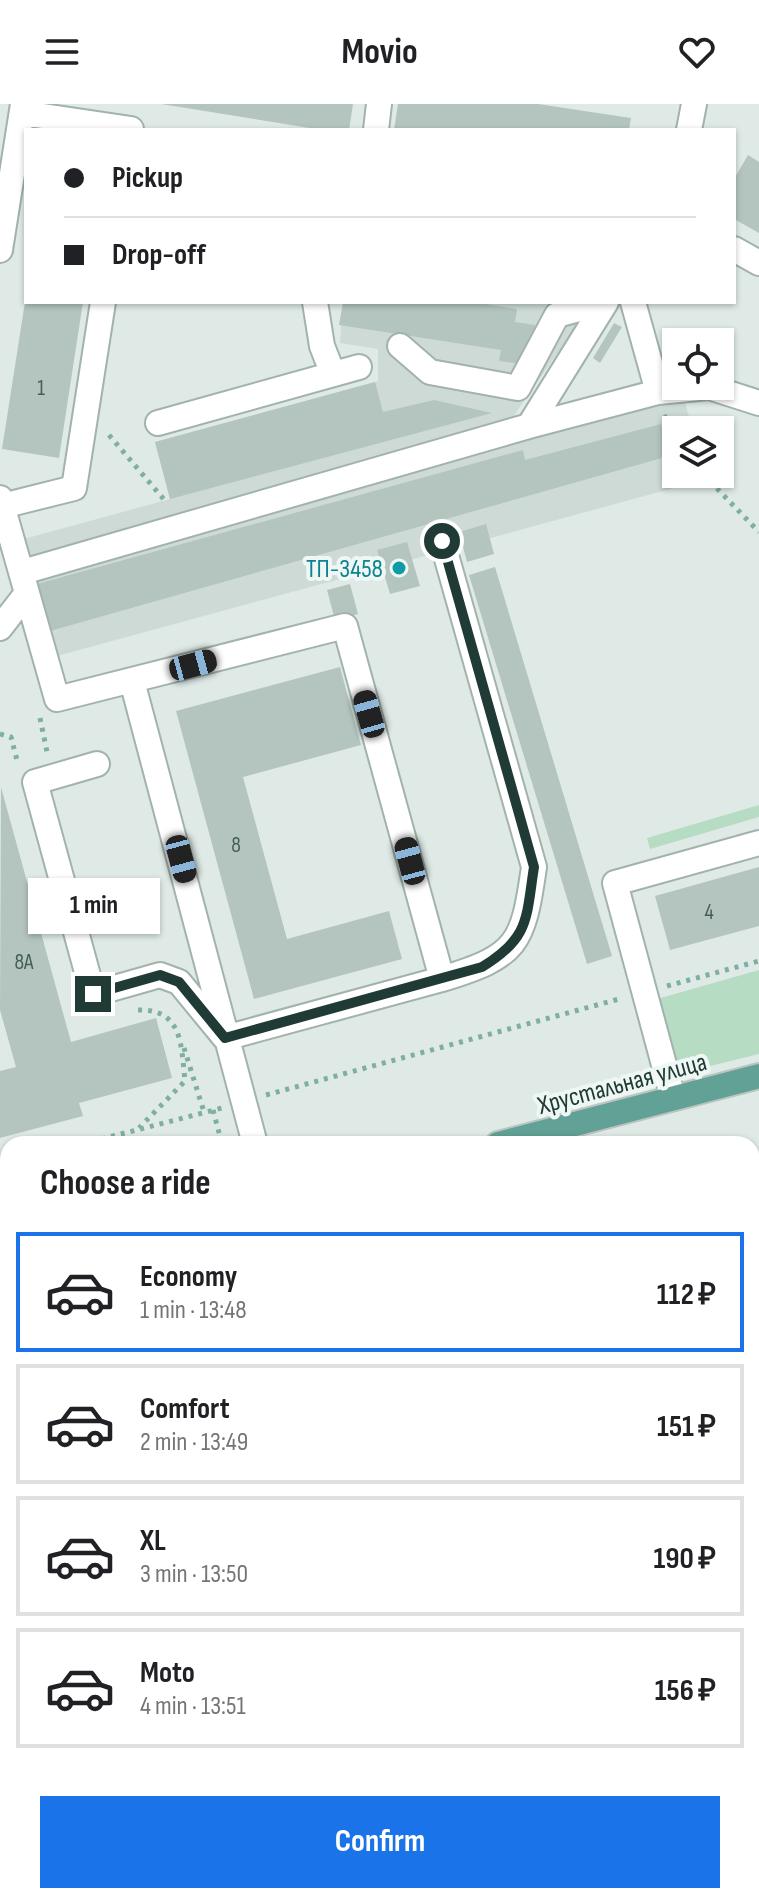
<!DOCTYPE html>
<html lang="en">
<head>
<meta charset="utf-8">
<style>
	body { margin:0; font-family:"Sofia Sans Condensed",sans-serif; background:#f2f2f2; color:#202124; height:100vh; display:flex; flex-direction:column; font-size:30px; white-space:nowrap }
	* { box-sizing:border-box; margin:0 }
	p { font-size:26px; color:#757577 }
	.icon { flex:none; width:44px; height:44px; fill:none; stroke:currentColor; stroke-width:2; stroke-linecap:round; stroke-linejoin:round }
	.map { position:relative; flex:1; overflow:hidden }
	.side { position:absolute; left:0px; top:1032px; width:760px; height:768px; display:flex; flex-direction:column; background:#fff; border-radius:24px 24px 0 0; box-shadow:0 2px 6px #0004 }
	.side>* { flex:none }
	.banner { position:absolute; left:24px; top:24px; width:712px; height:176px; border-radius:0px; box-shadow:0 2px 6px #0004; display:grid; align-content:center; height:176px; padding:0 40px; background:#fff }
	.fabs { position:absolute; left:662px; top:224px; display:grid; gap:16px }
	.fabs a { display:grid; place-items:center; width:72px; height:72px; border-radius:0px; background:#fff; box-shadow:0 2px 6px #0004; font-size:40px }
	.end { position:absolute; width:36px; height:36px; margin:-18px; border:10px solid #203b35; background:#fff; box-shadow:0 0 0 4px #fff }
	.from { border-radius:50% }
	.bubble { position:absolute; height:56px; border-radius:0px; background:#fff; box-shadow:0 2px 6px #0004; font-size:26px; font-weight:700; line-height:56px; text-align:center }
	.car { position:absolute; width:24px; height:48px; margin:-24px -12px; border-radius:10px; box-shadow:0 0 6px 2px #0007; background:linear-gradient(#222 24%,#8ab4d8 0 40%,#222 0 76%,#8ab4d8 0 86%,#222 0) }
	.banner b { display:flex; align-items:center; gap:28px; height:76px; font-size:30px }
	.banner b+b { border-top:2px solid #e0e0e0 }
	.banner i { width:20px; height:20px; background:#202124 }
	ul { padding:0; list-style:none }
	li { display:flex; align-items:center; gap:24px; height:120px; margin:0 16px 12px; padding:0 24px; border:4px solid #e0e0e0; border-radius:0px }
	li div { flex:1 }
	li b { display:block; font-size:30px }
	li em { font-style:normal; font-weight:700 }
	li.current { border-color:#1a73e8 }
	li>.icon { width:72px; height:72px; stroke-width:1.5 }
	h2 { padding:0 40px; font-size:36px; line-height:96px }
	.cta { display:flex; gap:16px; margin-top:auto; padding:16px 40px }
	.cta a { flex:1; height:92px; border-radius:0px; background:#1a73e8; color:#fff; font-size:32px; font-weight:700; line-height:92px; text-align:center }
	header { display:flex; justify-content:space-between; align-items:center; height:104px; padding:0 40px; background:#fff; font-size:36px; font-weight:700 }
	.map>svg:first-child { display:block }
	.built { fill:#cddad5 }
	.green { fill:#b7dcc4 }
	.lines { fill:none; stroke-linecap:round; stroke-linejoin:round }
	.stream { stroke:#85c0d1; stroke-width:9 }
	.building { fill:#b4c5bf }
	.minor-casing { stroke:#a2b2ad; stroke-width:28 }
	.major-casing { stroke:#bcc4c2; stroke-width:28 }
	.path { stroke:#7fafa3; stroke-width:5; stroke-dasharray:4 6; stroke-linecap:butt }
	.minor { stroke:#fff; stroke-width:24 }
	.major { stroke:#62a195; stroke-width:24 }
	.route { stroke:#203b35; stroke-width:10 }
	.culture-dot { fill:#0f9aa8; stroke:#eff7f4; stroke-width:3 }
	.labels { text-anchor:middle; stroke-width:8; stroke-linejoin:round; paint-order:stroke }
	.number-label { font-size:22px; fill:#455e58 }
	.culture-label { font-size:26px; fill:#0d838f; stroke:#eff7f4; text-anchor:end }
	.street-label { font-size:26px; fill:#203b35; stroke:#eff7f4 }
</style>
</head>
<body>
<header><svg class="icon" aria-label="menu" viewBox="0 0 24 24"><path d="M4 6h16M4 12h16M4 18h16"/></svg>Movio<svg class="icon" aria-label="heart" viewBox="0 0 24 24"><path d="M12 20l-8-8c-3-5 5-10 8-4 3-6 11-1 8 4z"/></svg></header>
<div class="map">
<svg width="759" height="1800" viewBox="0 0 759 1800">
	<rect width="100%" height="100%" fill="#dfeae6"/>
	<path class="built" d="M 343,198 L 574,198 L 579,218 L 513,313 L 676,268 L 676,282 L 680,282 L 693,326 L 676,326 L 676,370 L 705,370 L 707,375 L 57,552 L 24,435 L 170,395 L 155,338 L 378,277 L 378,245 L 340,239 Z
		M 8,1246 L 8,1606 L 0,1616 L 0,1248 Z"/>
	<path class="green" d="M 759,701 L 759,713 L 650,745 L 647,734 Z
		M 759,866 L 759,950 L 678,970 L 657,895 Z
		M 759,1070 L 759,1800 L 0,1800 L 0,1564 L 8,1554 L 8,1792 L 752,1792 L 752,1072 Z
		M 8,1292 L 8,1438 L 0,1440 L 0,1294 Z"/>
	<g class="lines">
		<path class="stream" d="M 253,1792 L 262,1800"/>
	</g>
	<path class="building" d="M 161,0 L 353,0 L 349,26 L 322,26 Z
		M 398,0 L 538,0 L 631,14 L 629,26 L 394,26 Z
		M 748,51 L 759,58 L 759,129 L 734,115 L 734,75 Z
		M 25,198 L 83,198 L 59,354 L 2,345 Z
		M 343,198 L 473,198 L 517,205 L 515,218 L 535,221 L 531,250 L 522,260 L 499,257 L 501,246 L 339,221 Z
		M 614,219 L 622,223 L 600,259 L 593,254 Z
		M 375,278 L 383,308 L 434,296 L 492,309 L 170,395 L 155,338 Z
		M 661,320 L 669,352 L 50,527 L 37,480 L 523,346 L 525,356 Z
		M 486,420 L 494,450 L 467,458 L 459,428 Z
		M 407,438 L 420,482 L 390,490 L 377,446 Z
		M 495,463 L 612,852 L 587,860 L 469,471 Z
		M 350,480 L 358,510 L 335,516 L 327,486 Z
		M 340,563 L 361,641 L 243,673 L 287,835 L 389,807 L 402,855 L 254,895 L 176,607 Z
		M 1,683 L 71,938 L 156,914 L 172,974 L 79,999 L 83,1012 L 0,1034 L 0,967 L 16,963 L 0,906 Z
		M 759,763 L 759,822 L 670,846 L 655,792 Z"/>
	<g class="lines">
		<g class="minor-casing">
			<path id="minor" d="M 22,9 L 131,25
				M 376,26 L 379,0
				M 689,26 L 694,0
				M 734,145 L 759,159
				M 0,146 L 23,0
				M 315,198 L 322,242 L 333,270
				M 633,198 L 658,288
				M 400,242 L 430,268 L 518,284 L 557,211 L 605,198
				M 158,319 L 359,263
				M 529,322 L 606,198
				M 0,394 L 57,595 L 345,522 L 442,875 L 225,934 L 179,878 L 160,871 L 93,890 L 35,678 L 97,660
				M 2,402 L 74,384 L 103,198
				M 33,465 L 529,322 L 658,288 L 709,283 L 759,299
				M 0,524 L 27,489
				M 132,577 L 255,1040
				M 442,875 C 518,852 523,840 534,763 L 442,437
				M 673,994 L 615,779 L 759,739"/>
		</g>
		<g class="major-casing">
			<path id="major" d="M 498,1040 L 759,972
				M 0,1174 L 8,1172"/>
		</g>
		<path class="path" d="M 664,311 L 676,330
			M 109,331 L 167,399
			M 703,370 L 759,428
			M 40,614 L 47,648
			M 0,630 L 11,633 L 18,660
			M 667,882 L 759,857
			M 138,906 C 183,905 181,941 185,977 L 139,1024
			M 184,944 L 204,1008
			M 266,991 L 619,895
			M 213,1006 L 222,1040
			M 82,1040 L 222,1004
			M 0,1061 L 8,1059
			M 0,1283 L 8,1281
			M 0,1453 L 8,1451
			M 739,1792 L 747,1800"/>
		<use href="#minor" class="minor"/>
		<use href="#major" class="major"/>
	</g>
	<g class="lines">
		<path class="route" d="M 93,890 L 160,871 L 179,878 L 225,934 L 482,863 C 530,834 526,814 534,763 L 442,437"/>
	</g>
	<circle class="culture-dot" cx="399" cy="464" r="8"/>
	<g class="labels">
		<g class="number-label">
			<text x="41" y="291">1</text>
			<text x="236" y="748">8</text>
			<text x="709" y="815">4</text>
			<text x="24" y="865">8А</text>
		</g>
		<g class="culture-label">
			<text x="383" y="473">ТП-3458</text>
		</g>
		<g class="street-label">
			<text transform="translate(622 979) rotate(-15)" y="9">Хрустальная улица</text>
		</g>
	</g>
</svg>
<div class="fabs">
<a><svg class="icon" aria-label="locate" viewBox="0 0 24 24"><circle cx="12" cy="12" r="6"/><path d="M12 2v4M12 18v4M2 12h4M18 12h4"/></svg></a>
<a><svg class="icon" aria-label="layers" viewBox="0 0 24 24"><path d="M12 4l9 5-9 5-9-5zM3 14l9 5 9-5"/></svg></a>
</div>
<i class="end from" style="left:442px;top:437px"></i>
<i class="end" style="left:93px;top:890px"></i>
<div class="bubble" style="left:28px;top:774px;width:132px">1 min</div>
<i class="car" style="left:193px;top:561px;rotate:75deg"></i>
<i class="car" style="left:369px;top:610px;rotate:344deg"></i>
<i class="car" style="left:181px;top:755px;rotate:165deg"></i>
<i class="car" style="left:410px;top:757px;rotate:345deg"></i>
<div class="banner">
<b><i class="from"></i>Pickup</b>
<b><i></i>Drop-off</b>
</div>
<section class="side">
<h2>Choose a ride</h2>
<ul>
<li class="current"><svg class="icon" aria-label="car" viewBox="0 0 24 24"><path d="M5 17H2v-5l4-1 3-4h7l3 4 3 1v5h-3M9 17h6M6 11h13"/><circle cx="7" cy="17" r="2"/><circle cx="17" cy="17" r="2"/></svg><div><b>Economy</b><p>1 min · 13:48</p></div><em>112 ₽</em></li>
<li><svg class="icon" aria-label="car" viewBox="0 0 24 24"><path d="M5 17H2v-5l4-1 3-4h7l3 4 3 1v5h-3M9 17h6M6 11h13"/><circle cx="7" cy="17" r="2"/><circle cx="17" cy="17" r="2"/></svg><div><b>Comfort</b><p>2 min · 13:49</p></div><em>151 ₽</em></li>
<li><svg class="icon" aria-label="car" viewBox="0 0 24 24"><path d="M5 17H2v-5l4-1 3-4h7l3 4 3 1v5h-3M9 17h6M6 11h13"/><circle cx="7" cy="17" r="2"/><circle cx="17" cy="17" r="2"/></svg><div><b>XL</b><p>3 min · 13:50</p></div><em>190 ₽</em></li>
<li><svg class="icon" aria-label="car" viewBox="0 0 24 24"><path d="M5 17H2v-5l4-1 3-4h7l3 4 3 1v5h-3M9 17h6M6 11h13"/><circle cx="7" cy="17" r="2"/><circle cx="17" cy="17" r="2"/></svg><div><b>Moto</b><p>4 min · 13:51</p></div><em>156 ₽</em></li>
</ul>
<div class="cta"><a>Confirm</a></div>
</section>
</div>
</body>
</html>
